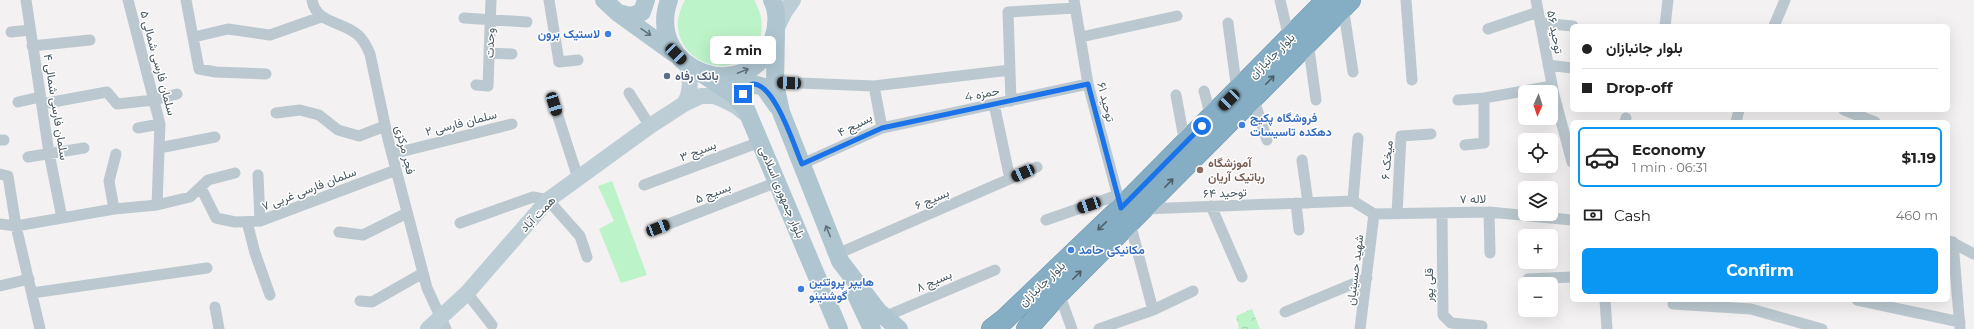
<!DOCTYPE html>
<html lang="en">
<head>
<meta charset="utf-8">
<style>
	body { margin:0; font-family:Montserrat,Vazirmatn,sans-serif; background:#f2f2f2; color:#222; height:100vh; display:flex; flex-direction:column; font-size:15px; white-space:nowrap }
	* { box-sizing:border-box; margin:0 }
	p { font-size:13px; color:#767676 }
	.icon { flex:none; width:22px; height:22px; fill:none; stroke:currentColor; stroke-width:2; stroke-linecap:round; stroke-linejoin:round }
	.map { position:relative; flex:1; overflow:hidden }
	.panel { position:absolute; left:1570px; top:120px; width:380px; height:182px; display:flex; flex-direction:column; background:#fff; border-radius:6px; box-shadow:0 4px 16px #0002 }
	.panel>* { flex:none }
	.hud { position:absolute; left:1570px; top:24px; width:380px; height:88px; border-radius:6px; box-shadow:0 4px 16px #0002; display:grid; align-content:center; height:88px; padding:0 12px; background:#fff }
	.needle { width:26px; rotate:183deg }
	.controls { position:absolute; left:1518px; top:85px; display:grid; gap:8px }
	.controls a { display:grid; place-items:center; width:40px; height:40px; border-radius:6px; background:#fff; box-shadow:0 4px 16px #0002; font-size:20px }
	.end { position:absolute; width:18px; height:18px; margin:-9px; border:5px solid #1a73e8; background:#fff; box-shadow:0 0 0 2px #fff }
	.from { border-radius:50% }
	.bubble { position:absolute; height:28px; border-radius:6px; background:#fff; box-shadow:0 4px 16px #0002; font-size:13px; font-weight:700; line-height:28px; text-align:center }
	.car { position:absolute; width:12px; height:24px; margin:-12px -6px; border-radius:5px; box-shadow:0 0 3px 1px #0007; background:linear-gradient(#222 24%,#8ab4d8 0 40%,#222 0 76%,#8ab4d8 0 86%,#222 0) }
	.hud b { display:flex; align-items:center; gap:14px; height:38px; font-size:15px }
	.hud b+b { border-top:1px solid #e0e0e0 }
	.hud i { width:10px; height:10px; background:#222 }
	ul { padding:7px 0 0; list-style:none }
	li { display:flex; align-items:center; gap:12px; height:60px; margin:0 8px 6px; padding:0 4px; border:2px solid transparent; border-radius:6px }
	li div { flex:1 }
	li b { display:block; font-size:15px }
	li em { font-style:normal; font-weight:700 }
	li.selected { border-color:#0a97f4 }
	li>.icon { width:36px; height:36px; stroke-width:1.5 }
	.pay { display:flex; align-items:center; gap:10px; height:44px; padding:0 12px; font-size:15px }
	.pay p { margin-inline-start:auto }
	.action { display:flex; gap:8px; margin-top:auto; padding:8px 12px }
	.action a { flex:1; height:46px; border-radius:6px; background:#0a97f4; color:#fff; font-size:16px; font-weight:700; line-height:46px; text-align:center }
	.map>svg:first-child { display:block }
	.green { fill:#bdf3c9 }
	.forest { fill:url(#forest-crowns) }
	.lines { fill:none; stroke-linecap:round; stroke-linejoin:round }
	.highway-casing { stroke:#7098af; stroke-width:22 }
	.street { stroke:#bbc8cf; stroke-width:11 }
	.secondary { stroke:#bdcdd6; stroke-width:16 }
	.primary { stroke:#afc6d1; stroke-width:18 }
	.highway { stroke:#85adc3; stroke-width:21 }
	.oneway { stroke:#61747c }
	.oneway2 { stroke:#4d606a }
	.route { stroke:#1a73e8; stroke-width:5 }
	.shop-dot { fill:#3f7fe0; stroke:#fff; stroke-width:1.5 }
	.service-dot { fill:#5c6f8a; stroke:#fff; stroke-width:1.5 }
	.education-dot { fill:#8d6e63; stroke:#fff; stroke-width:1.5 }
	.labels { text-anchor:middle; stroke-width:3; stroke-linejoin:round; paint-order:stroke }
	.street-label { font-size:12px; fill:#475860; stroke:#fff }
	.shop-label { font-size:12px; font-weight:bold; fill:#366cbe; stroke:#fff; text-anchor:start }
	.service-label { font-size:12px; font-weight:bold; fill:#4e5e75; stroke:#fff; text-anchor:start }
	.education-label { font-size:12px; font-weight:bold; fill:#785e54; stroke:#fff; text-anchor:start }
</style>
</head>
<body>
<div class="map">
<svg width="1974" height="329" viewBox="0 0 1974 329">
	<defs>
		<pattern id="forest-crowns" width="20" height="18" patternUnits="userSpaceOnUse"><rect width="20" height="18" fill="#bdf3c9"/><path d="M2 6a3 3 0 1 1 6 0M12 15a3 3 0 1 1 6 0" fill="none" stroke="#a4d2af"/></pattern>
	</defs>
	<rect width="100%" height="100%" fill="#f3f1f1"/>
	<path class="green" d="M 685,0 L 754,0 C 761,12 764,24 760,38 C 738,94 653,57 685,0 Z
		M 612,181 L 647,275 L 621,283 L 599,229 L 614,221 L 598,186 Z"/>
	<path class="forest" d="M 1252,309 L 1260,329 L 1237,329 L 1239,328 L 1236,316 Z"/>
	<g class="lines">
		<g class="highway-casing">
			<path id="highway" d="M 992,329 L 1005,319 L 1121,208 L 1327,0
				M 1027,329 L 1059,293 L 1350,0"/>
		</g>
		<path class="street" d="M 26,0 L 49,153 L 62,218
			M 128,0 L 160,124 L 157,205
			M 186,0 L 199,69 L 216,72 L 266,74
			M 312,0 C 316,24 343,21 358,35 C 364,40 367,47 370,54 L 388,139 L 427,288 L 446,329
			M 549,0 L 559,62 L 578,60
			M 1074,0 L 1088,84 L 1121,208
			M 1280,0 L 1289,38
			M 1406,0 L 1412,80
			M 1536,0 L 1554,95 L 1572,162
			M 1343,6 L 1353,72
			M 464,18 L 527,22
			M 1228,23 L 1237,91
			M 1540,23 L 1573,26
			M 1665,26 L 1668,0
			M 1774,26 L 1785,0
			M 1488,29 L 1538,12
			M 11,32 L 30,30
			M 194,37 L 228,29 L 270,35 L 321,17
			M 1081,37 L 1177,16
			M 1308,42 L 1316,100
			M 32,46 L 90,40
			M 489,53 L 512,54
			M 1548,65 L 1572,68
			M 775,82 L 874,86 L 1010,70
			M 476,85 L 488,86 L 491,0
			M 874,86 L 882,128
			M 1204,91 L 1211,117
			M 629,93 L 650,126
			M 1176,95 L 1185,144
			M 1253,97 L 1267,140
			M 1458,100 L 1484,98 L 1552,86
			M 1011,101 L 1008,12 L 1075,8
			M 18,102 L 40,97
			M 42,104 L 107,92 L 117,104 L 154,100 L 177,94
			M 554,104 L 578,178
			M 994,104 L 1010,179
			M 1844,110 L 1875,122
			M 276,113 L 300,110 L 319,115 L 338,130 L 359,136 L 385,126
			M 1625,122 L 1626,118
			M 1736,122 L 1739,110
			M 138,128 L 160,124
			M 0,140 L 4,140
			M 1465,145 L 1484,143 L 1484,98
			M 159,148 L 215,137
			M 392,154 L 512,124
			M 28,157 L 84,148
			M 1302,160 L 1308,203
			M 802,164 L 882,128 L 1088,84
			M 0,174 L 8,176 L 16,226 L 40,329
			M 258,175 L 260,221
			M 644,185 L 760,142
			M 201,188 L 216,218 L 235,222 L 260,221 L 396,170
			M 1353,201 L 1358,138
			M 1296,203 L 1299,230
			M 1211,206 L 1242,277
			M 114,209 L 109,181 L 116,154
			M 1144,209 L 1353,201 L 1374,214
			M 1489,212 L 1490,253
			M 1442,213 L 1443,315 L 1451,323 L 1482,326
			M 1374,214 L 1489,212 L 1572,220
			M 1397,214 L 1401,136 L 1431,134
			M 1046,220 L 1118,195
			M 247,222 L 255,253 L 270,295
			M 460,223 L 533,197 L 548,200 L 580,236 L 587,257
			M 1130,223 L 1153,310
			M 0,224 L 16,226 L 114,209 L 157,205 L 190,197 L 208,180 L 235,173
			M 658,228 L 777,182
			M 339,232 L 363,235 L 407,213
			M 1949,241 L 1974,254
			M 1953,242 L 1960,329
			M 837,254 L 1037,167
			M 1528,279 L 1572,277
			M 0,286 L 29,279
			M 32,293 L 207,268
			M 467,293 L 492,325
			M 1059,293 L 1072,329
			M 1605,300 L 1607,329
			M 1857,300 L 1960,322
			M 360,301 L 372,302 L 423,273
			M 1673,304 L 1751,309 L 1822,329
			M 215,307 L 219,329
			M 1285,312 L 1367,278
			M 884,317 L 995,270
			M 1099,329 L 1153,310 L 1193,291
			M 1360,329 L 1374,214"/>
		<path class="secondary" d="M 776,30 L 784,13 L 793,0
			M 684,104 C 692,92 691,79 687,65
			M 428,329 L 467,293 L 548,200 L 650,126 L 684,104 L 701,96 L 714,96 L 722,99 L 736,106 L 743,112"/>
		<path class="primary" d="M 604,0 L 618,13 L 675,54
			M 669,0 C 644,71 749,109 773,39 C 777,27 778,12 772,0
			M 618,13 L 631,16 L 642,12 L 646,0
			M 776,32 L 775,84 L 781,112 L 840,261 L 878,311 L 899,329
			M 701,73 L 734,95 L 746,109 L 839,329
			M 746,109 L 743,98 L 744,91 L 753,84 L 764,87 L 777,106
			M 856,295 L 872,329"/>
		<use href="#highway" class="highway"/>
	</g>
	<defs><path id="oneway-shaft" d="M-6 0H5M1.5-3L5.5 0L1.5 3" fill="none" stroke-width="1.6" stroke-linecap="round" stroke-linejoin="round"/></defs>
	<g class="oneway">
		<use href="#oneway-shaft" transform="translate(646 32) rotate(35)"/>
		<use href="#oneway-shaft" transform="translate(743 71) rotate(-22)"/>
		<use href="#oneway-shaft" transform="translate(828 231) rotate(-112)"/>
	</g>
	<g class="oneway2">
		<use href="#oneway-shaft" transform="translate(1270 80) rotate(-46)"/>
		<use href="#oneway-shaft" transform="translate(1169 183) rotate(-46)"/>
		<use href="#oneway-shaft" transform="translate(1102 226) rotate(136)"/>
		<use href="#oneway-shaft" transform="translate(1077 275) rotate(-45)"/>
	</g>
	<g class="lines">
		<path class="route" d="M 743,94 L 746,87 L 753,84 C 775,84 794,146 802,164 L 882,128 L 1088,84 L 1121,208 L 1202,126"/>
	</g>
	<g class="shop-dot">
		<circle cx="608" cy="34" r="4"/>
		<circle cx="1242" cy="125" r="4"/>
		<circle cx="1071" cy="250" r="4"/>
		<circle cx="801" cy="289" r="4"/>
	</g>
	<circle class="service-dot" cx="667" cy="76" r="4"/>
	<circle class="education-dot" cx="1200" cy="170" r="4"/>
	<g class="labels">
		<g class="street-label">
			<text transform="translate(1555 32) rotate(79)" y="4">توحید ۵۶</text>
			<text transform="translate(490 43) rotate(-88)" y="4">وحدت</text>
			<text transform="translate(1272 56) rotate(-45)" y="4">بلوار جانبازان</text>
			<text transform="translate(158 63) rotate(75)" y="4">سلمان فارسی شمالی ۵</text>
			<text transform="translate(982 94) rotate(-12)" y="4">حمزه 4</text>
			<text transform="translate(1106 102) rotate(76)" y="4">توحید ۶۱</text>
			<text transform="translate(56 107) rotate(81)" y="4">سلمان فارسی شمالی ۴</text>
			<text transform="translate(461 123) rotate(-14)" y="4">سلمان فارسی ۲</text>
			<text transform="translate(855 125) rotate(-27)" y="4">بسیج ۴</text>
			<text transform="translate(405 150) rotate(76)" y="4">فجر مرکزی</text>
			<text transform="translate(698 151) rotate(-21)" y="4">بسیج ۳</text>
			<text transform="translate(1387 160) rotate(-85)" y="4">میخک ۶</text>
			<text transform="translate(309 189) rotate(-21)" y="4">سلمان فارسی غربی ۷</text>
			<text transform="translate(782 192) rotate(67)" y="4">بلوار جمهوری اسلامی</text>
			<text transform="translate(713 193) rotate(-21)" y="4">بسیج ۵</text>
			<text transform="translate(1225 193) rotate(-2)" y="4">توحید ۶۴</text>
			<text transform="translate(932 199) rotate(-23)" y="4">بسیج ۶</text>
			<text transform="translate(1473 199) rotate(-1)" y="4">لاله ۷</text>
			<text transform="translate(538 214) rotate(-46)" y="4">همت آباد</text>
			<text transform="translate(1355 270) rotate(-83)" y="4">شهید حسینیان</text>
			<text transform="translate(934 281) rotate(-23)" y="4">بسیج ۸</text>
			<text transform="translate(1042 284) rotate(-44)" y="4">بلوار جانبازان</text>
			<text transform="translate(1429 285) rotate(-90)" y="4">قلی پور</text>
		</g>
		<g class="shop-label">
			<text x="600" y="38" text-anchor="end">لاستیک برون</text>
			<text x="1250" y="122">فروشگاه پکیج<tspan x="1250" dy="14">دهکده تاسیسات</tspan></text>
			<text x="1079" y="254">مکانیکی حامد</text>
			<text x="809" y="286">هایپر پروتئین<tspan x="809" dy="14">گوشتینو</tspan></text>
		</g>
		<g class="service-label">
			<text x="675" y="80">بانک رفاه</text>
		</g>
		<g class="education-label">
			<text x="1208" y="167">آموزشگاه<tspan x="1208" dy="14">رباتیک آریان</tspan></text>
		</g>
	</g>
</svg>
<div class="controls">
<a><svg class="needle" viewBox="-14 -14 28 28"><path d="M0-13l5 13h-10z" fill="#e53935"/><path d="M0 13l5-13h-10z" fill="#767676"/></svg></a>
<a><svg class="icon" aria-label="locate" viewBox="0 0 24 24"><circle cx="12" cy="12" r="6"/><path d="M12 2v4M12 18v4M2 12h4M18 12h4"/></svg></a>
<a><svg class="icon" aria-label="layers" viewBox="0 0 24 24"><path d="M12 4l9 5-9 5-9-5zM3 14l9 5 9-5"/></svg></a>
<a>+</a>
<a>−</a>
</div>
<i class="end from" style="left:1202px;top:126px"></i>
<i class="end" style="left:743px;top:94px"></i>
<div class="bubble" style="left:710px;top:36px;width:66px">2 min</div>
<i class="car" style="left:676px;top:54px;rotate:135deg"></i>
<i class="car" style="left:789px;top:83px;rotate:272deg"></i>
<i class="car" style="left:1229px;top:100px;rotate:225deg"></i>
<i class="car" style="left:554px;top:104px;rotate:163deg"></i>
<i class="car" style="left:1023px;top:173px;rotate:246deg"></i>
<i class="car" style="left:1089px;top:205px;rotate:251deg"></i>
<i class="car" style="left:658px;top:228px;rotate:69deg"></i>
<div class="hud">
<b><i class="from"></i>بلوار جانبازان</b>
<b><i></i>Drop-off</b>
</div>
<section class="panel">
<ul>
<li class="selected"><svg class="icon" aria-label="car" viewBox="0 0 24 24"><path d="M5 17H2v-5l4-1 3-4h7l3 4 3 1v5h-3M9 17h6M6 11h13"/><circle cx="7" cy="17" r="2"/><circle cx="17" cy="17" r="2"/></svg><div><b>Economy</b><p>1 min · 06:31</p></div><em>$1.19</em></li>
</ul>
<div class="pay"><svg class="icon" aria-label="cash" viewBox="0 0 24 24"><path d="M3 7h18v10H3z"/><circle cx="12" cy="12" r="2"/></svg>Cash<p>460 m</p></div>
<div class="action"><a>Confirm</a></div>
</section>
</div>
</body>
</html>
